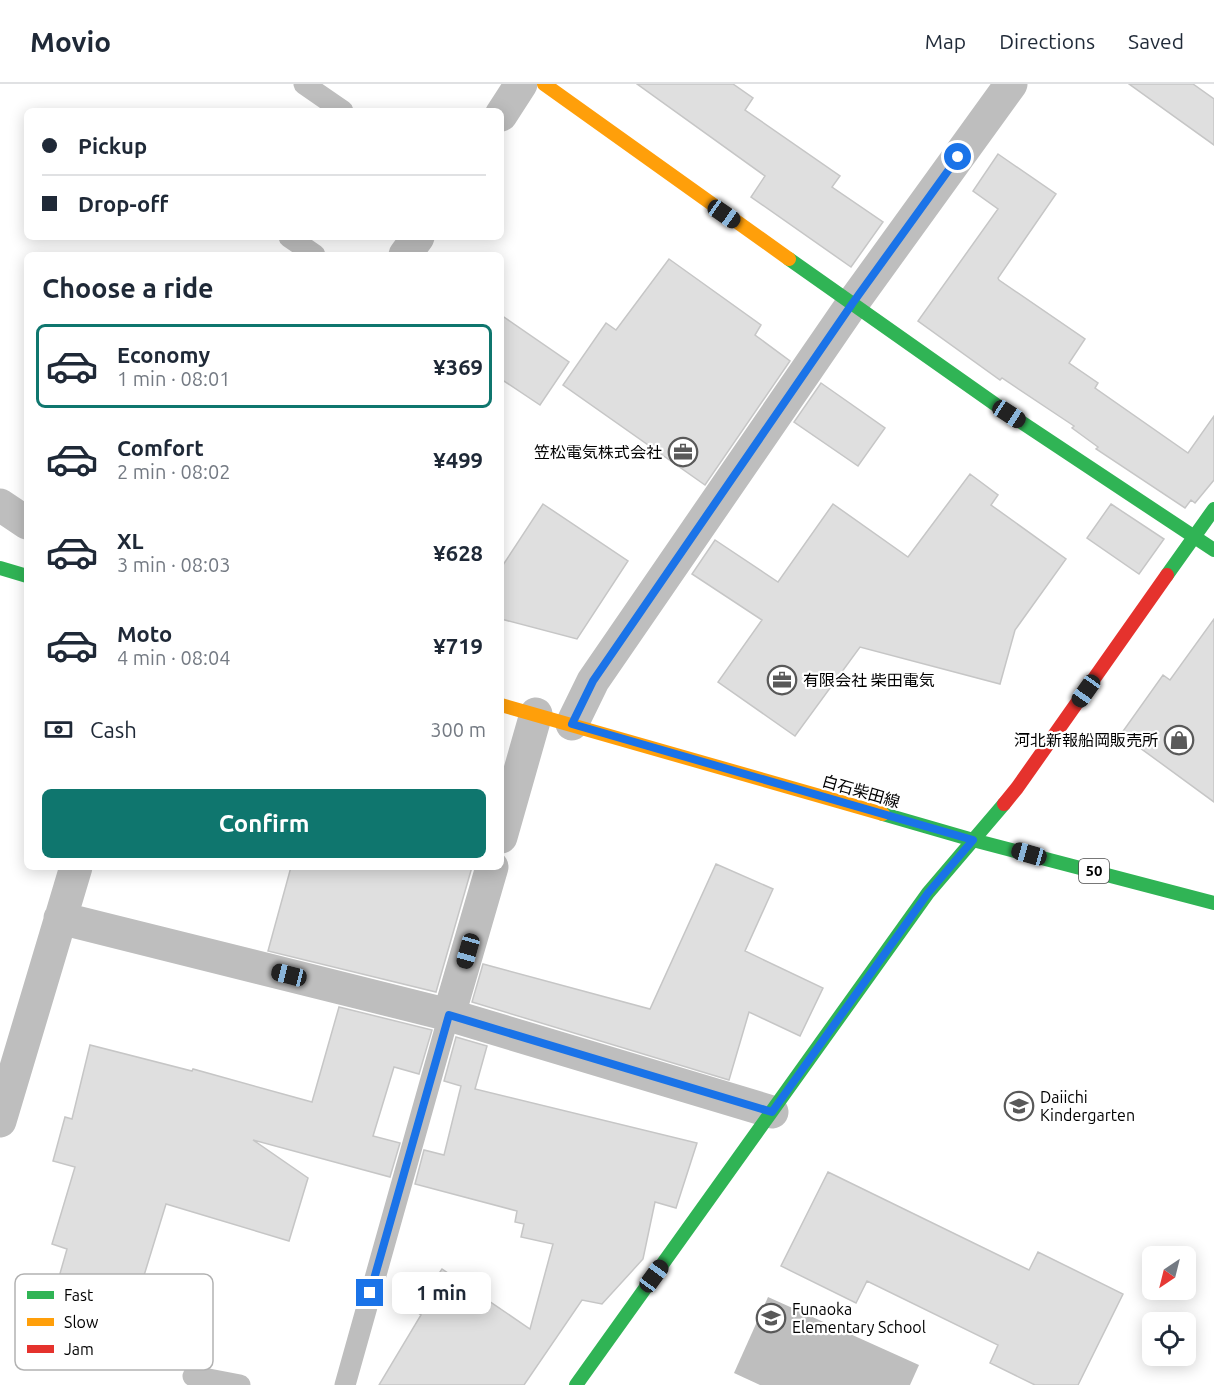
<!DOCTYPE html>
<html lang="en">
<head>
<meta charset="utf-8">
<style>
	body { margin:0; font-family:Ubuntu,"Noto Sans JP",sans-serif; background:#f6f6f7; color:#1f2937; height:100vh; display:flex; flex-direction:column; font-size:22px; white-space:nowrap }
	* { box-sizing:border-box; margin:0 }
	p { font-size:20px; color:#747a83 }
	.icon { flex:none; width:33px; height:33px; fill:none; stroke:currentColor; stroke-width:2; stroke-linecap:round; stroke-linejoin:round }
	.map { position:relative; flex:1; overflow:hidden }
	.sheet { position:absolute; left:24px; top:168px; width:480px; height:618px; display:flex; flex-direction:column; background:#fff; border-radius:9px; box-shadow:0 3px 15px #0003 }
	.sheet>* { flex:none }
	.hud { position:absolute; left:24px; top:24px; width:480px; height:132px; border-radius:9px; box-shadow:0 3px 15px #0003; display:grid; align-content:center; height:132px; padding:0 18px; background:#fff }
	.needle { width:39px; rotate:215deg }
	.fabs { position:absolute; left:1142px; top:1162px; display:grid; gap:12px }
	.fabs a { display:grid; place-items:center; width:54px; height:54px; border-radius:9px; background:#fff; box-shadow:0 3px 15px #0003; font-size:30px }
	.end { position:absolute; width:27px; height:27px; margin:-14px; border:8px solid #1a73e8; background:#fff; box-shadow:0 0 0 3px #fff }
	.from { border-radius:50% }
	.bubble { position:absolute; height:42px; border-radius:9px; background:#fff; box-shadow:0 3px 15px #0003; font-size:20px; font-weight:700; line-height:42px; text-align:center }
	.car { position:absolute; width:18px; height:36px; margin:-18px -9px; border-radius:8px; box-shadow:0 0 4px 2px #0007; background:linear-gradient(#222 24%,#8ab4d8 0 40%,#222 0 76%,#8ab4d8 0 86%,#222 0) }
	.hud b { display:flex; align-items:center; gap:21px; height:57px; font-size:22px }
	.hud b+b { border-top:2px solid #e0e1e3 }
	.hud i { width:15px; height:15px; background:#1f2937 }
	ul { padding:0; list-style:none }
	li { display:flex; align-items:center; gap:18px; height:84px; margin:0 12px 9px; padding:0 6px; border:3px solid transparent; border-radius:9px }
	li div { flex:1 }
	li b { display:block; font-size:22px }
	li em { font-style:normal; font-weight:700 }
	li.on { border-color:#0f766e }
	li>.icon { width:54px; height:54px; stroke-width:1.5 }
	h2 { padding:0 18px; font-size:27px; line-height:72px }
	.pay { display:flex; align-items:center; gap:15px; height:66px; padding:0 18px; font-size:22px }
	.pay p { margin-inline-start:auto }
	.primary-button { display:flex; gap:12px; margin-top:auto; padding:12px 18px }
	.primary-button a { flex:1; height:69px; border-radius:9px; background:#0f766e; color:#fff; font-size:24px; font-weight:700; line-height:69px; text-align:center }
	header { display:flex; align-items:center; gap:36px; box-sizing:border-box; height:84px; padding:0 30px; background:#fff; border-bottom:2px solid #e0e1e3 }
	header strong { font-size:28px }
	nav { display:flex; gap:33px; margin-inline-start:auto; font-size:21px }
	.map>svg:first-child { display:block }
	.water { fill:#bebebe }
	.building { fill:#dfdfdf; stroke:#c6c6c6; stroke-width:1.5 }
	.lines { fill:none; stroke-linecap:round; stroke-linejoin:round }
	.lane { stroke:#bebebe; stroke-width:21 }
	.street { stroke:#bebebe; stroke-width:33 }
	.fast { stroke:#30b455; stroke-width:14 }
	.slow { stroke:#ff9f0a; stroke-width:14 }
	.jam { stroke:#e5322d; stroke-width:14 }
	.route { stroke:#1a73e8; stroke-width:8 }
	.labels { text-anchor:middle; stroke-width:4.5; stroke-linejoin:round; paint-order:stroke }
	.shield { fill:#fff; stroke:#4c4c4c; stroke-width:1.5 }
	.shield-label { font-size:15px; font-weight:bold; fill:#000 }
	.poi-label { font-size:16px; fill:#000; stroke:#fff; text-anchor:start }
	.street-label { font-size:16px; fill:#000; stroke:#fff }
	.key { fill:#fff; stroke:#b2b2b2; stroke-width:1.5 }
	.key-label { font-size:16px; fill:#000 }
</style>
</head>
<body>
<header>
<strong>Movio</strong>
<nav><a>Map</a><a>Directions</a><a>Saved</a></nav>
</header>
<div class="map">
<svg width="1214" height="1301" viewBox="0 0 1214 1301">
	<rect width="100%" height="100%" fill="#fff"/>
	<path class="water" d="M 768,1213 L 919,1281 L 910,1301 L 760,1301 L 734,1289 Z"/>
	<path class="building" d="M 637,0 L 733,0 L 753,14 L 745,26 L 840,92 L 832,103 L 883,138 L 851,183 L 751,113 L 765,92 Z
		M 1129,0 L 1193,0 L 1214,15 L 1214,61 Z
		M 998,70 L 1056,110 L 998,194 L 999,196 L 1085,255 L 1069,279 L 1098,299 L 1095,304 L 1188,369 L 1214,332 L 1214,396 L 1195,419 L 1191,416 L 1185,424 L 1096,365 L 1098,363 L 1072,344 L 1074,342 L 1002,294 L 1000,296 L 918,237 L 998,125 L 973,107 Z
		M 669,175 L 761,241 L 755,251 L 790,277 L 705,401 L 563,301 L 606,239 L 616,246 Z
		M 501,231 L 569,278 L 540,321 L 501,295 Z
		M 821,299 L 885,344 L 858,382 L 794,338 Z
		M 970,390 L 998,411 L 991,421 L 1066,475 L 1015,546 L 1000,600 L 860,563 L 795,652 L 718,598 L 762,536 L 692,490 L 715,456 L 778,498 L 833,420 L 908,473 Z
		M 543,420 L 628,477 L 577,555 L 501,535 L 501,484 Z
		M 1111,420 L 1164,455 L 1139,490 L 1087,454 Z
		M 1214,535 L 1214,718 L 1121,650 L 1163,591 L 1170,596 Z
		M 716,780 L 773,805 L 745,867 L 823,904 L 800,952 L 749,928 L 729,996 L 472,918 L 483,880 L 650,925 Z
		M 291,783 L 472,783 L 436,908 L 268,867 Z
		M 339,923 L 432,946 L 419,990 L 394,983 L 373,1052 L 400,1059 L 390,1093 L 253,1056 L 308,1094 L 289,1157 L 166,1120 L 134,1224 L 141,1226 L 125,1282 L 41,1256 L 67,1165 L 52,1160 L 75,1083 L 53,1077 L 65,1033 L 72,1035 L 90,961 L 192,987 L 193,985 L 312,1018 Z
		M 456,953 L 487,962 L 475,1005 L 697,1059 L 676,1124 L 655,1118 L 643,1175 L 602,1220 L 582,1216 L 524,1301 L 379,1301 L 421,1231 L 414,1226 L 442,1185 L 530,1245 L 553,1160 L 521,1153 L 524,1140 L 515,1138 L 517,1127 L 415,1100 L 424,1066 L 444,1071 L 461,1002 L 444,997 Z
		M 828,1088 L 1029,1186 L 1038,1168 L 1123,1210 L 1078,1301 L 1035,1301 L 990,1279 L 998,1261 L 867,1197 L 856,1219 L 781,1182 Z"/>
	<g class="lines">
		<path class="lane" d="M 304,0 L 343,27
			M 289,153 L 315,171
			M 193,1292 L 240,1301
			M 345,1301 L 449,931"/>
		<path class="street" d="M 501,31 L 521,0
			M 405,171 L 418,153
			M 0,421 L 27,439
			M 572,640 L 593,597 L 852,220 L 1011,0
			M 501,753 L 536,630
			M 60,834 L 449,931 L 772,1028
			M 449,931 L 492,783
			M 0,1037 L 76,783"/>
		<path class="fast" d="M 789,175 L 1009,330 L 1214,466
			M 0,484 L 27,492
			M 1167,491 L 1214,425
			M 883,730 L 973,756 L 1214,819
			M 576,1301 L 928,809 L 1004,720"/>
		<path class="slow" d="M 544,0 L 789,175
			M 501,621 L 883,730"/>
		<path class="jam" d="M 1004,720 L 1017,704 L 1167,491"/>
	</g>
	<g class="lines">
		<path class="route" d="M 370,1209 L 449,931 L 772,1028 L 928,809 L 973,756 L 572,640 L 593,597 L 852,220 L 958,73"/>
	</g>
	<defs>
		<g id="office-ring" transform="scale(1.5)"><circle r="9.5" fill="#fff" stroke="#595959" stroke-width="1.5"/><path d="M-6-3h4V-5.5h4V-3h4V5H-6ZM-1-4.5V-3h2v-1.5ZM-6 0V1H6V0Z" fill="#595959"/></g>
		<g id="shop-ring" transform="scale(1.5)"><circle r="9.5" fill="#fff" stroke="#595959" stroke-width="1.5"/><path d="M-5-2.5h2.3a2.7 3.5 0 0 1 5.4 0H5L5.5 6h-11ZM-1.5-2.5h3a1.5 2.3 0 0 0-3 0Z" fill="#595959"/></g>
		<g id="school-ring" transform="scale(1.5)"><circle r="9.5" fill="#fff" stroke="#595959" stroke-width="1.5"/><path d="M0-5L7-2L0 1L-7-2ZM-4 1L0 2.5L4 1V4Q0 6-4 4Z" fill="#595959"/></g>
	</defs>
	<g fill-rule="evenodd">
		<use href="#office-ring" x="683" y="368"/>
		<use href="#office-ring" x="782" y="596"/>
		<use href="#shop-ring" x="1179" y="656"/>
		<use href="#school-ring" x="1019" y="1022"/>
		<use href="#school-ring" x="771" y="1234"/>
	</g>
	<g class="labels">
		<rect class="shield" x="1079" y="775" width="30" height="24" rx="4.5"/>
		<g class="shield-label">
			<text x="1094" y="792">50</text>
		</g>
		<g class="poi-label">
			<text x="662" y="374" text-anchor="end">笠松電気株式会社</text>
			<text x="803" y="602">有限会社 柴田電気</text>
			<text x="1158" y="662" text-anchor="end">河北新報船岡販売所</text>
			<text x="1040" y="1019">Daiichi<tspan x="1040" dy="18">Kindergarten</tspan></text>
			<text x="792" y="1231">Funaoka<tspan x="792" dy="18">Elementary School</tspan></text>
		</g>
		<g class="street-label">
			<text transform="translate(861 707) rotate(16)" y="6">白石柴田線</text>
		</g>
	</g>
	<rect x="15" y="1190" width="198" height="96" rx="9" class="key"/>
	<rect x="27" y="1207" width="27" height="8" fill="#30b455"/>
	<rect x="27" y="1234" width="27" height="8" fill="#ff9f0a"/>
	<rect x="27" y="1261" width="27" height="8" fill="#e5322d"/>
	<g class="key-label">
		<text x="64" y="1217">Fast</text>
		<text x="64" y="1244">Slow</text>
		<text x="64" y="1271">Jam</text>
	</g>
</svg>
<div class="fabs">
<a><svg class="needle" viewBox="-14 -14 28 28"><path d="M0-13l5 13h-10z" fill="#e53935"/><path d="M0 13l5-13h-10z" fill="#747a83"/></svg></a>
<a><svg class="icon" aria-label="locate" viewBox="0 0 24 24"><circle cx="12" cy="12" r="6"/><path d="M12 2v4M12 18v4M2 12h4M18 12h4"/></svg></a>
</div>
<i class="end from" style="left:958px;top:73px"></i>
<i class="end" style="left:370px;top:1209px"></i>
<div class="bubble" style="left:392px;top:1188px;width:99px">1 min</div>
<i class="car" style="left:724px;top:130px;rotate:125deg"></i>
<i class="car" style="left:1009px;top:330px;rotate:123deg"></i>
<i class="car" style="left:1086px;top:607px;rotate:215deg"></i>
<i class="car" style="left:1029px;top:770px;rotate:286deg"></i>
<i class="car" style="left:468px;top:867px;rotate:196deg"></i>
<i class="car" style="left:289px;top:891px;rotate:284deg"></i>
<i class="car" style="left:654px;top:1192px;rotate:36deg"></i>
<div class="hud">
<b><i class="from"></i>Pickup</b>
<b><i></i>Drop-off</b>
</div>
<section class="sheet">
<h2>Choose a ride</h2>
<ul>
<li class="on"><svg class="icon" aria-label="car" viewBox="0 0 24 24"><path d="M5 17H2v-5l4-1 3-4h7l3 4 3 1v5h-3M9 17h6M6 11h13"/><circle cx="7" cy="17" r="2"/><circle cx="17" cy="17" r="2"/></svg><div><b>Economy</b><p>1 min · 08:01</p></div><em>¥369</em></li>
<li><svg class="icon" aria-label="car" viewBox="0 0 24 24"><path d="M5 17H2v-5l4-1 3-4h7l3 4 3 1v5h-3M9 17h6M6 11h13"/><circle cx="7" cy="17" r="2"/><circle cx="17" cy="17" r="2"/></svg><div><b>Comfort</b><p>2 min · 08:02</p></div><em>¥499</em></li>
<li><svg class="icon" aria-label="car" viewBox="0 0 24 24"><path d="M5 17H2v-5l4-1 3-4h7l3 4 3 1v5h-3M9 17h6M6 11h13"/><circle cx="7" cy="17" r="2"/><circle cx="17" cy="17" r="2"/></svg><div><b>XL</b><p>3 min · 08:03</p></div><em>¥628</em></li>
<li><svg class="icon" aria-label="car" viewBox="0 0 24 24"><path d="M5 17H2v-5l4-1 3-4h7l3 4 3 1v5h-3M9 17h6M6 11h13"/><circle cx="7" cy="17" r="2"/><circle cx="17" cy="17" r="2"/></svg><div><b>Moto</b><p>4 min · 08:04</p></div><em>¥719</em></li>
</ul>
<div class="pay"><svg class="icon" aria-label="cash" viewBox="0 0 24 24"><path d="M3 7h18v10H3z"/><circle cx="12" cy="12" r="2"/></svg>Cash<p>300 m</p></div>
<div class="primary-button"><a>Confirm</a></div>
</section>
</div>
</body>
</html>
